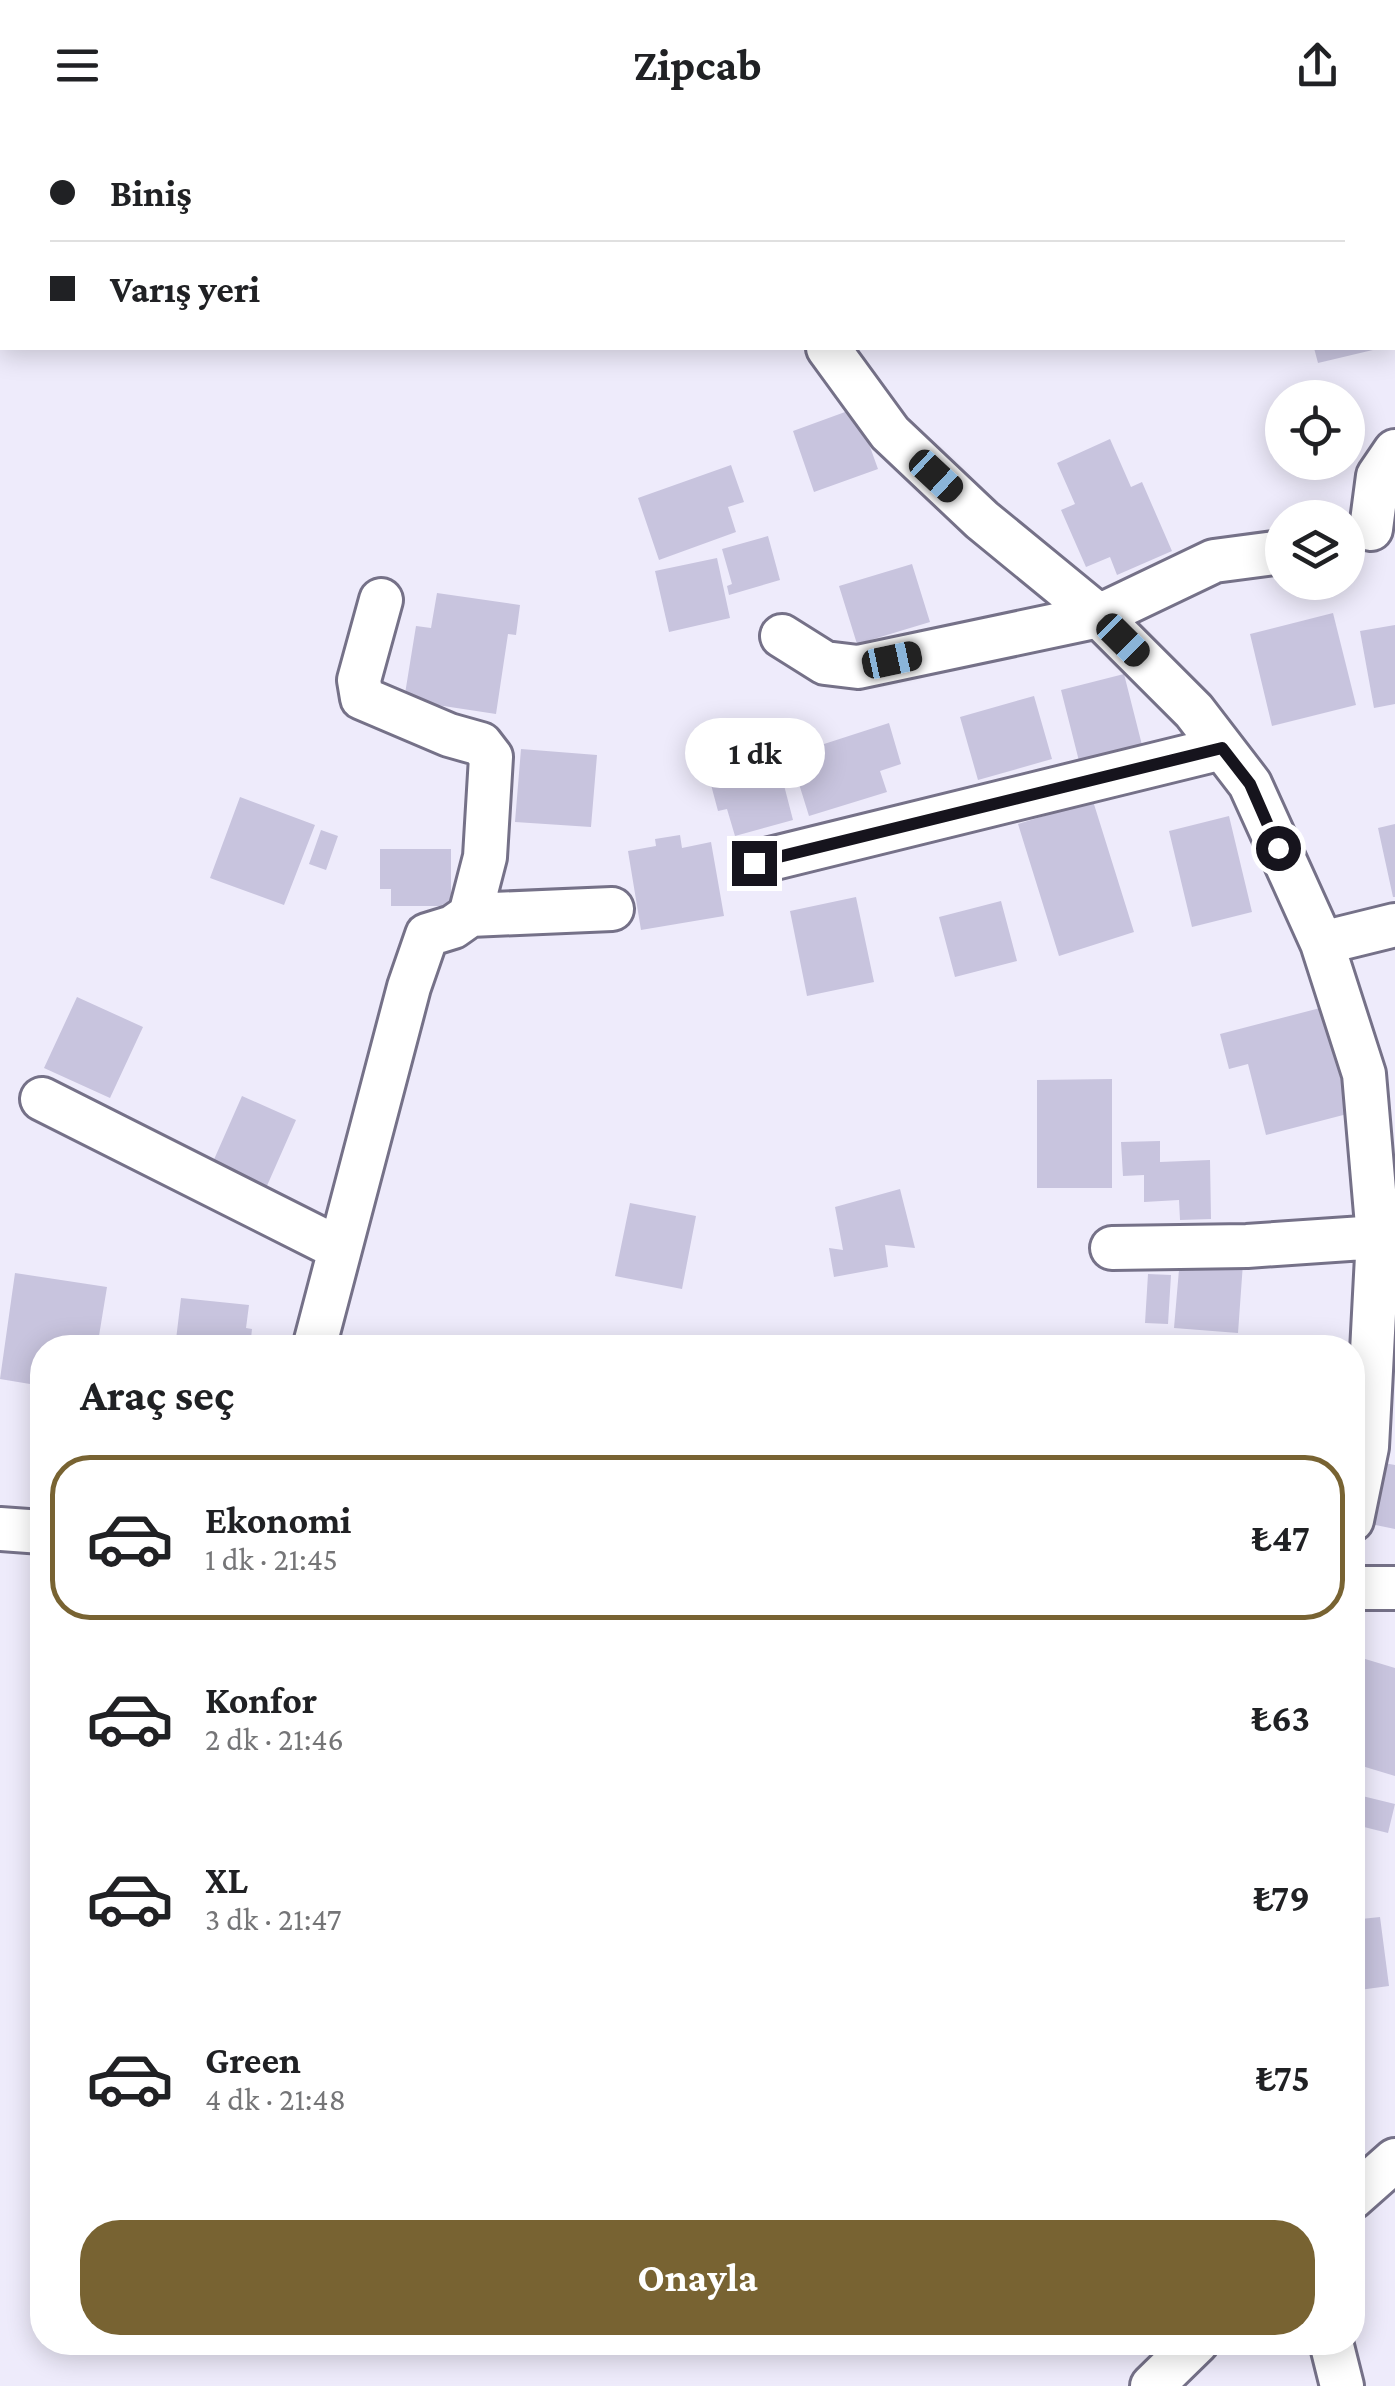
<!DOCTYPE html>
<html lang="tr">
<head>
<meta charset="utf-8">
<style>
	body { margin:0; font-family:"Crimson Pro",serif; background:#f2f2f2; color:#202124; height:100vh; display:flex; flex-direction:column; font-size:38px; white-space:nowrap }
	* { box-sizing:border-box; margin:0 }
	p { font-size:32px; color:#757577 }
	.icon { flex:none; width:55px; height:55px; fill:none; stroke:currentColor; stroke-width:2; stroke-linecap:round; stroke-linejoin:round }
	.map { position:relative; flex:1; overflow:hidden }
	.details { position:absolute; left:30px; top:1205px; width:1335px; height:1020px; display:flex; flex-direction:column; background:#fff; border-radius:40px; box-shadow:0 5px 25px #0003 }
	.details>* { flex:none }
	.top-card { position:absolute; left:0px; top:0px; width:1395px; height:220px; box-shadow:0 5px 25px #0003; display:grid; align-content:center; height:220px; padding:0 50px; background:#fff }
	.buttons { position:absolute; left:1265px; top:250px; display:grid; gap:20px }
	.buttons a { display:grid; place-items:center; width:100px; height:100px; border-radius:50%; background:#fff; box-shadow:0 5px 25px #0003; font-size:50px }
	.end { position:absolute; width:45px; height:45px; margin:-22px; border:12px solid #16141d; background:#fff; box-shadow:0 0 0 5px #fff }
	.from { border-radius:50% }
	.bubble { position:absolute; height:70px; border-radius:35px; background:#fff; box-shadow:0 5px 25px #0003; font-size:32px; font-weight:700; line-height:70px; text-align:center }
	.car { position:absolute; width:30px; height:60px; margin:-30px -15px; border-radius:12px; box-shadow:0 0 8px 2px #0007; background:linear-gradient(#222 24%,#8ab4d8 0 40%,#222 0 76%,#8ab4d8 0 86%,#222 0) }
	.top-card b { display:flex; align-items:center; gap:35px; height:95px; font-size:38px }
	.top-card b+b { border-top:2px solid #e0e0e0 }
	.top-card i { width:25px; height:25px; background:#202124 }
	ul { padding:0; list-style:none }
	li { display:flex; align-items:center; gap:30px; height:165px; margin:0 20px 15px; padding:0 30px; border:5px solid transparent; border-radius:40px }
	li div { flex:1 }
	li b { display:block; font-size:38px }
	li em { font-style:normal; font-weight:700 }
	li.on { border-color:#786332 }
	li>.icon { width:90px; height:90px; stroke-width:1.5 }
	h2 { padding:0 50px; font-size:45px; line-height:120px }
	.primary-button { display:flex; gap:20px; margin-top:auto; padding:20px 50px }
	.primary-button a { flex:1; height:115px; border-radius:40px; background:#786332; color:#fff; font-size:40px; font-weight:700; line-height:115px; text-align:center }
	header { display:flex; justify-content:space-between; align-items:center; height:130px; padding:0 50px; background:#fff; font-size:45px; font-weight:700 }
	.map>svg:first-child { display:block }
	.building { fill:#c8c4de }
	.lines { fill:none; stroke-linecap:round; stroke-linejoin:round }
	.minor-casing { stroke:#757188; stroke-width:48 }
	.minor { stroke:#fff; stroke-width:42 }
	.route { stroke:#16141d; stroke-width:12 }
</style>
</head>
<body>
<header><svg class="icon" aria-label="menu" viewBox="0 0 24 24"><path d="M4 6h16M4 12h16M4 18h16"/></svg>Zipcab<svg class="icon" aria-label="share" viewBox="0 0 24 24"><path d="M12 15V3M7 8l5-5 5 5M5 13v7h14v-7"/></svg></header>
<div class="map">
<svg width="1395" height="2256" viewBox="0 0 1395 2256">
	<rect width="100%" height="100%" fill="#eeebfb"/>
	<path class="building" d="M 1314,218 L 1377,218 L 1377,219 L 1318,233 Z
		M 856,278 L 878,339 L 814,362 L 793,301 Z
		M 1110,309 L 1131,357 L 1142,352 L 1172,421 L 1117,445 L 1110,427 L 1086,437 L 1061,380 L 1075,374 L 1057,333 Z
		M 731,335 L 744,372 L 728,377 L 736,402 L 659,430 L 638,368 Z
		M 768,406 L 780,450 L 729,465 L 727,456 L 732,454 L 722,419 Z
		M 717,428 L 730,488 L 669,502 L 655,441 Z
		M 912,434 L 930,492 L 857,514 L 839,456 Z
		M 437,463 L 520,475 L 516,505 L 508,504 L 496,584 L 404,570 L 416,496 L 431,498 Z
		M 1333,483 L 1356,575 L 1272,596 L 1250,504 Z
		M 1395,495 L 1395,574 L 1374,578 L 1360,501 Z
		M 1124,544 L 1142,615 L 1079,631 L 1061,560 Z
		M 1034,566 L 1052,629 L 978,650 L 960,587 Z
		M 889,593 L 901,634 L 880,641 L 887,662 L 809,686 L 790,625 Z
		M 781,616 L 786,635 L 779,636 L 793,690 L 735,706 L 727,679 L 718,681 L 706,636 Z
		M 521,619 L 597,625 L 591,697 L 515,692 Z
		M 240,667 L 315,695 L 284,775 L 210,748 Z
		M 1093,671 L 1134,802 L 1059,826 L 1018,694 Z
		M 1229,686 L 1252,782 L 1192,797 L 1169,701 Z
		M 1395,694 L 1395,767 L 1393,767 L 1378,698 Z
		M 321,700 L 338,706 L 326,740 L 309,734 Z
		M 680,705 L 682,718 L 711,712 L 724,786 L 641,800 L 628,721 L 656,716 L 655,709 Z
		M 380,719 L 451,719 L 451,776 L 391,776 L 391,759 L 380,759 Z
		M 856,767 L 874,852 L 807,866 L 790,781 Z
		M 1001,771 L 1017,831 L 955,847 L 939,787 Z
		M 77,867 L 143,897 L 110,968 L 44,938 Z
		M 1324,877 L 1351,983 L 1266,1005 L 1248,934 L 1229,939 L 1220,904 Z
		M 1112,949 L 1112,1058 L 1037,1058 L 1037,950 Z
		M 242,966 L 296,990 L 266,1058 L 212,1034 Z
		M 1160,1011 L 1160,1032 L 1210,1030 L 1211,1089 L 1180,1090 L 1179,1070 L 1144,1072 L 1144,1045 L 1123,1046 L 1121,1012 Z
		M 900,1059 L 915,1118 L 885,1115 L 888,1137 L 834,1147 L 829,1118 L 843,1120 L 835,1077 Z
		M 630,1073 L 696,1086 L 682,1159 L 615,1146 Z
		M 1180,1128 L 1243,1133 L 1238,1203 L 1174,1198 Z
		M 15,1143 L 107,1157 L 97,1218 L 42,1218 L 42,1256 L 0,1249 Z
		M 1148,1144 L 1171,1145 L 1168,1194 L 1145,1193 Z
		M 181,1168 L 249,1175 L 246,1198 L 252,1199 L 250,1218 L 175,1218 Z
		M 339,1204 L 401,1216 L 401,1218 L 337,1218 Z
		M 1373,1331 L 1395,1335 L 1395,1399 L 1361,1392 Z
		M 1352,1525 L 1395,1538 L 1395,1646 L 1352,1633 Z
		M 1354,1664 L 1395,1674 L 1388,1703 L 1352,1694 Z
		M 1380,1787 L 1389,1856 L 1352,1861 L 1352,1790 Z"/>
	<g class="lines">
		<g class="minor-casing">
			<path id="minor" d="M 779,2 L 779,0
				M 828,218 L 890,303 L 982,390 L 1099,486 L 1194,581 L 1250,654 L 1322,813 L 1364,944 L 1378,1107 L 1367,1317 L 1352,1390
				M 1371,399 L 1378,346 L 1395,321
				M 782,506 L 825,533 L 858,537 L 1099,486 L 1214,431 L 1282,422
				M 754,733 L 1222,618
				M 470,785 L 612,779
				M 1322,813 L 1395,795
				M 42,969 L 340,1119
				M 1112,1118 L 1247,1116 L 1378,1107
				M 314,1218 L 409,857 L 427,805 L 453,797 L 470,785 L 485,727 L 491,627 L 481,614 L 449,605 L 362,568 L 359,550 L 381,470
				M 0,1399 L 42,1402
				M 1352,1458 L 1395,1458
				M 1352,2068 L 1395,2030
				M 1331,2212 L 1342,2256
				M 1152,2256 L 1197,2212"/>
		</g>
		<use href="#minor" class="minor"/>
	</g>
	<g class="lines">
		<path class="route" d="M 754,733 L 1222,618 L 1250,654 L 1278,718"/>
	</g>
</svg>
<div class="buttons">
<a><svg class="icon" aria-label="locate" viewBox="0 0 24 24"><circle cx="12" cy="12" r="6"/><path d="M12 2v4M12 18v4M2 12h4M18 12h4"/></svg></a>
<a><svg class="icon" aria-label="layers" viewBox="0 0 24 24"><path d="M12 4l9 5-9 5-9-5zM3 14l9 5 9-5"/></svg></a>
</div>
<i class="end from" style="left:1278px;top:718px"></i>
<i class="end" style="left:754px;top:733px"></i>
<div class="bubble" style="left:685px;top:588px;width:140px">1 dk</div>
<i class="car" style="left:936px;top:346px;rotate:133deg"></i>
<i class="car" style="left:1123px;top:510px;rotate:135deg"></i>
<i class="car" style="left:892px;top:530px;rotate:78deg"></i>
<div class="top-card">
<b><i class="from"></i>Biniş</b>
<b><i></i>Varış yeri</b>
</div>
<section class="details">
<h2>Araç seç</h2>
<ul>
<li class="on"><svg class="icon" aria-label="car" viewBox="0 0 24 24"><path d="M5 17H2v-5l4-1 3-4h7l3 4 3 1v5h-3M9 17h6M6 11h13"/><circle cx="7" cy="17" r="2"/><circle cx="17" cy="17" r="2"/></svg><div><b>Ekonomi</b><p>1 dk · 21:45</p></div><em>₺47</em></li>
<li><svg class="icon" aria-label="car" viewBox="0 0 24 24"><path d="M5 17H2v-5l4-1 3-4h7l3 4 3 1v5h-3M9 17h6M6 11h13"/><circle cx="7" cy="17" r="2"/><circle cx="17" cy="17" r="2"/></svg><div><b>Konfor</b><p>2 dk · 21:46</p></div><em>₺63</em></li>
<li><svg class="icon" aria-label="car" viewBox="0 0 24 24"><path d="M5 17H2v-5l4-1 3-4h7l3 4 3 1v5h-3M9 17h6M6 11h13"/><circle cx="7" cy="17" r="2"/><circle cx="17" cy="17" r="2"/></svg><div><b>XL</b><p>3 dk · 21:47</p></div><em>₺79</em></li>
<li><svg class="icon" aria-label="car" viewBox="0 0 24 24"><path d="M5 17H2v-5l4-1 3-4h7l3 4 3 1v5h-3M9 17h6M6 11h13"/><circle cx="7" cy="17" r="2"/><circle cx="17" cy="17" r="2"/></svg><div><b>Green</b><p>4 dk · 21:48</p></div><em>₺75</em></li>
</ul>
<div class="primary-button"><a>Onayla</a></div>
</section>
</div>
</body>
</html>
